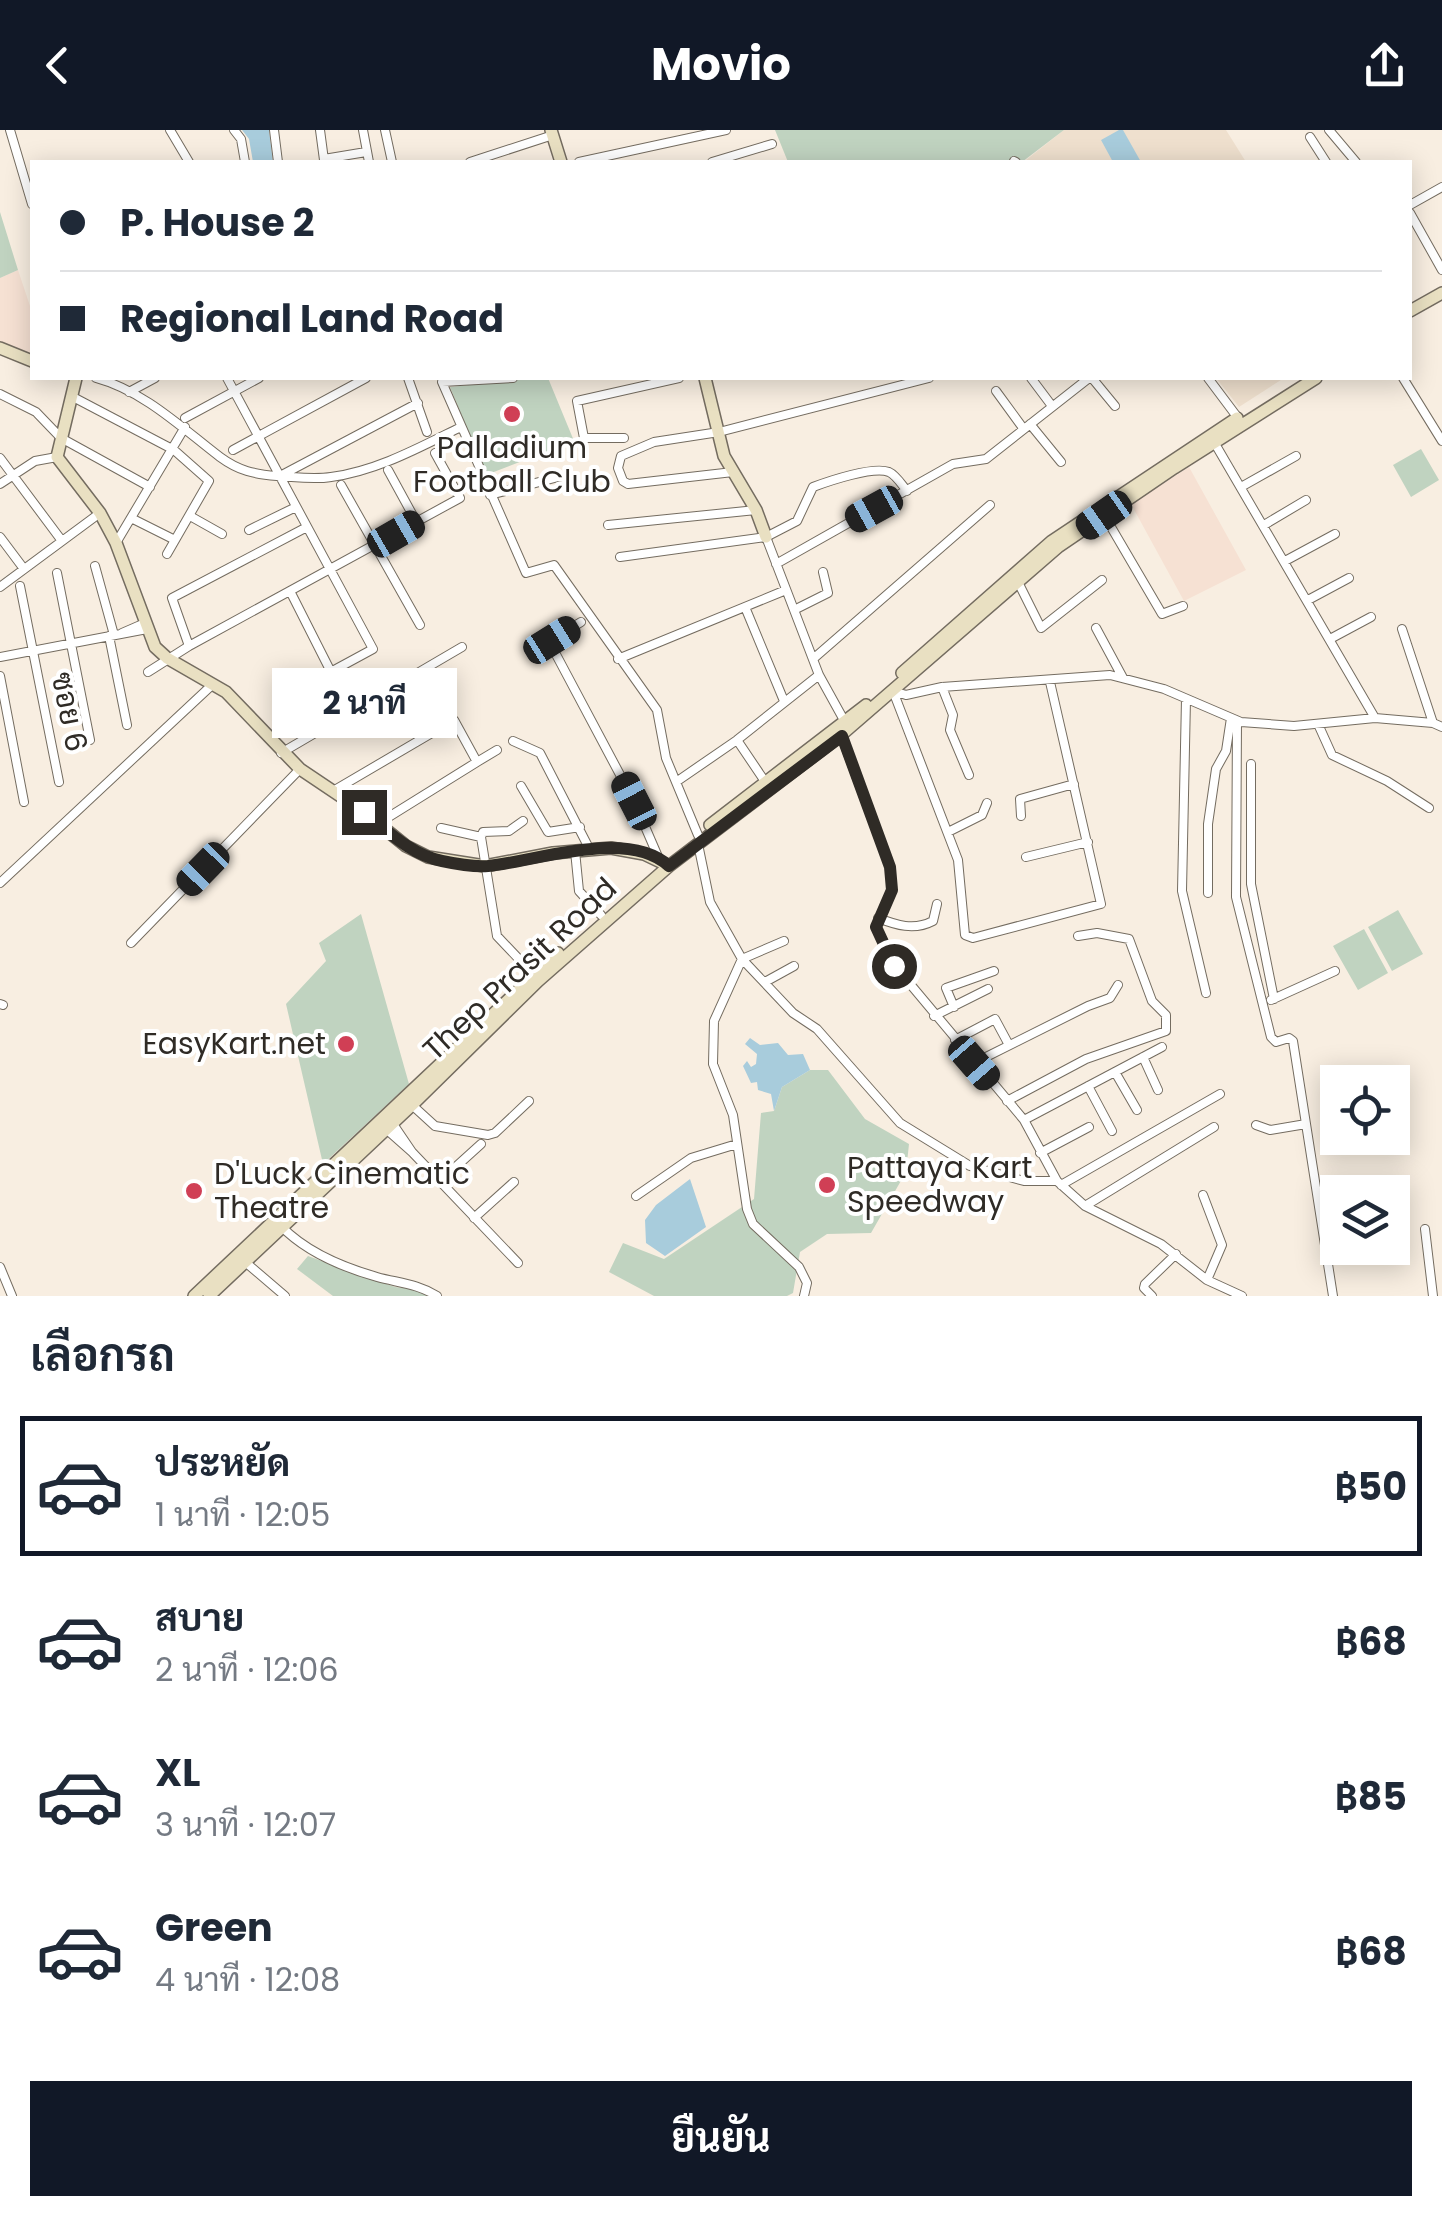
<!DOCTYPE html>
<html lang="th">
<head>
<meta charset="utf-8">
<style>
	body { margin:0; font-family:Poppins,Sarabun,sans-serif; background:#f2f2f3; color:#1f2937; height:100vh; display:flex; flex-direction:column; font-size:38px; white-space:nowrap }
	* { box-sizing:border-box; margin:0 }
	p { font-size:32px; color:#747a83 }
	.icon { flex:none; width:55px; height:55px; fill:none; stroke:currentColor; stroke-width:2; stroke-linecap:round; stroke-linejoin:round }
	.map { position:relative; height:1166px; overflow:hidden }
	.drawer { display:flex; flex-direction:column; background:#fff; flex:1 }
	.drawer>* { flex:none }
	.hud { position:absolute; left:30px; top:30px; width:1382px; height:220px; border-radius:0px; box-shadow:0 5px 25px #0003; display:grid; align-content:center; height:220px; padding:0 30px; background:#fff }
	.controls { position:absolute; left:1320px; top:935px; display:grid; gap:20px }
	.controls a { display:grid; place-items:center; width:90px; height:90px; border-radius:0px; background:#fff; box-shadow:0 5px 25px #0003; font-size:50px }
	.end { position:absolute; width:45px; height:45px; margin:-22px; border:12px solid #2f2b26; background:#fff; box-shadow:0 0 0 5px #fff }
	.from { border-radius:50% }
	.bubble { position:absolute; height:70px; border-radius:0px; background:#fff; box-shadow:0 5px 25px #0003; font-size:32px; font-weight:700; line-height:70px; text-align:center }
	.car { position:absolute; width:30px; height:60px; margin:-30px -15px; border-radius:12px; box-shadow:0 0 8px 2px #0007; background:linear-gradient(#222 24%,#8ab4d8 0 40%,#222 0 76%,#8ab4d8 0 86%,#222 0) }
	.hud b { display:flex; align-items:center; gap:35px; height:95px; font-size:38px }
	.hud b+b { border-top:2px solid #e0e1e3 }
	.hud i { width:25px; height:25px; background:#1f2937 }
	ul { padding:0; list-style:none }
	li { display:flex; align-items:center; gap:30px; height:140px; margin:0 20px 15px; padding:0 10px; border:5px solid transparent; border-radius:0px }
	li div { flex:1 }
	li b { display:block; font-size:38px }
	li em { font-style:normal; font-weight:700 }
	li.current { border-color:#111827 }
	li>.icon { width:90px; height:90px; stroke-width:1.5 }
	h2 { padding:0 30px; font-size:45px; line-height:120px }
	.primary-button { display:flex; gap:20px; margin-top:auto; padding:20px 30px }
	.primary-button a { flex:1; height:115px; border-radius:0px; background:#111827; color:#fff; font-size:40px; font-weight:700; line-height:115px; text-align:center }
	header { display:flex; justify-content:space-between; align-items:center; height:130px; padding:0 30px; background:#111827; color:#fff; font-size:45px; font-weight:700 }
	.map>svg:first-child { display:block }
	.commercial { fill:#f6e1d3 }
	.built { fill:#efe0ce }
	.green { fill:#c0d3c0 }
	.water { fill:#a8ccdc }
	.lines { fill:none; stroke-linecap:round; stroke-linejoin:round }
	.street-casing { stroke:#746c60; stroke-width:10 }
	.secondary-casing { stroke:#746c60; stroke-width:14 }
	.street { stroke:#fff; stroke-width:8 }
	.secondary { stroke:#e9e0c2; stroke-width:11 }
	.route { stroke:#2f2b26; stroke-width:12 }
	.poi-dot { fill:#d03f55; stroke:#fff; stroke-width:4 }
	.labels { text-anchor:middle; stroke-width:8; stroke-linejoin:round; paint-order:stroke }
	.poi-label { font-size:30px; fill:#2f2b26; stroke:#fff; text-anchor:start }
	.street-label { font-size:30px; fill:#2f2b26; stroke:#fff }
</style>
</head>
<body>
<header><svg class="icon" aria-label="back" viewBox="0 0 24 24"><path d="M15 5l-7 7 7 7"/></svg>Movio<svg class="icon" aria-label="share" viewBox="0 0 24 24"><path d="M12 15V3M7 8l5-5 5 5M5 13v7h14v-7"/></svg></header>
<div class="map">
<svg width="1442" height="1166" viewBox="0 0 1442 1166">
	<rect width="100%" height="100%" fill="#f8eee1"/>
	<path class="commercial" d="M 18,140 L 32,182 L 32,225 L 0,211 L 0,148 Z
		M 1189,337 L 1246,440 L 1184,471 L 1131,374 Z"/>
	<path class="built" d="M 1064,0 L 1226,0 L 1246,32 L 1028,32 L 1026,30 Z
		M 1216,248 L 1284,248 L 1239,277 Z"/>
	<path class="green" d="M 775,0 L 1064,0 L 1022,32 L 788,32 Z
		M 0,82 L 18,140 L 0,148 Z
		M 533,248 L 548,248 L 574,311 L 486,345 L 450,257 Z
		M 1421,319 L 1439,350 L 1411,367 L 1393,335 Z
		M 1398,780 L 1423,824 L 1392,841 L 1368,797 Z
		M 361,784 L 409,954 L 323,1034 L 286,874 L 326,831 L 319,813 Z
		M 1364,799 L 1388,843 L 1358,860 L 1333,816 Z
		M 810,940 L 828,940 L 865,989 L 909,1014 L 906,1042 L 871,1103 L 827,1104 L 800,1122 L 793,1163 L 787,1166 L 654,1166 L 609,1142 L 623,1113 L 664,1129 L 754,1069 L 761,983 L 774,981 L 782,957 Z
		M 308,1126 L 395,1157 L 420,1160 L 427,1166 L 333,1166 L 297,1139 Z"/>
	<path class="water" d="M 242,0 L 269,0 L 273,32 L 253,32 L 249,9 Z
		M 1119,0 L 1123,0 L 1141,32 L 1113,32 L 1101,10 Z
		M 750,908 L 760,915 L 778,913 L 788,925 L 803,924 L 810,940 L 782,957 L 774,981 L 771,964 L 758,960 L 757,952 L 751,953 L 743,936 L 747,931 L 751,937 L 756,934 L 757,924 L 745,914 Z
		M 690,1049 L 706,1097 L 665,1126 L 646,1113 L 645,1090 L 656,1075 Z"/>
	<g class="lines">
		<g class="street-casing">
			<path id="street" d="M 10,0 L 32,74
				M 170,0 L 189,32
				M 234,0 L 241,9 L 245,32
				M 274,0 L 278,32
				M 320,0 L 324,30
				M 363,0 L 369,32
				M 385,0 L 392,32
				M 1329,0 L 1356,32
				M 1310,7 L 1326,32
				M 324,29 L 366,22
				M 1014,31 L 1016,32
				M 470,32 L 553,5
				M 579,32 L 726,0
				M 712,32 L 772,14
				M 1410,75 L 1442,57
				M 1410,83 L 1442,140
				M 96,248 C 144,261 182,298 220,327 C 239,341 254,344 277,346 C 296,347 313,350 331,347 C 377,341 420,317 461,297
				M 227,248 L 373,519 L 290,564
				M 408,248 L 427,302
				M 513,248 L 442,252 L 526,443 L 554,435 L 657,580 L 666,628 L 698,705
				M 1031,248 L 1052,276
				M 1092,248 L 1115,276
				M 1208,248 L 1238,288
				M 1403,248 L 1442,311
				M 996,261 L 1023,298
				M 129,262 L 155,248
				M 0,264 L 36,282 L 61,308 L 150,357
				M 73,267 L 174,320 L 209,351 L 167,424
				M 185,288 L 259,248
				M 1030,294 L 1061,332
				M 624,308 L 584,308 L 577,271 L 679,248
				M 1214,312 L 1375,588
				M 233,320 L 366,248
				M 0,328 L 62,411
				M 388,340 L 417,393
				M 733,342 L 628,354 L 623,351 L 618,338 L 621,326 L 654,312 L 719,302 L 929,248
				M 280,346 L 418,273
				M 0,354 L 35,331 L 57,327
				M 341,355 L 420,495
				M 1241,357 L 1296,326
				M 490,365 L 562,346
				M 1104,385 L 1162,484 L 1183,476
				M 190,386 L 222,404
				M 131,388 L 175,410
				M 608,395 L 756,380
				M 1264,395 L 1306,370
				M 249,400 L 296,377
				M 0,407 L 24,439
				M 766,407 L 819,545 L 845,592
				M 116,413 L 185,297
				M 620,427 L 766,407 L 797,391 L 813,357 C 829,351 873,336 889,342 C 896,345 902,355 907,361
				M 1285,431 L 1335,404
				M 776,434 L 953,334 L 986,329 L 1089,248
				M 95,436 L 114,505
				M 57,443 L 90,610
				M 1018,452 L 1041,498 L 1102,450
				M 20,456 L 59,652
				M 0,457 L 100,383
				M 290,461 L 331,542
				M 1308,470 L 1349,448
				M 745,477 L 784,571
				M 794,480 L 828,463 L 823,442
				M 581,492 L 552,510 L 551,515 L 634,671 L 659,729
				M 1096,498 L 1123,548
				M 1402,499 L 1433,593
				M 122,503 L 145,493
				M 109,506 L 127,595
				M 1330,509 L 1371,487
				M 189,516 L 172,468 L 307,397
				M 0,527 L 147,499
				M 618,529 L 786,460
				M 813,529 L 990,375
				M 148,542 L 189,516 L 460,368 L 435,323
				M 0,546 L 24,672
				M 942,557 L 953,585 L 950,600 L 969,645
				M 893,561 L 958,730 L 965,805 L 973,808 L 1101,774 L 1050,552
				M 893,561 L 906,565 L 942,557 L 1110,545 L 1164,559 L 1241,592 L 1294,596 L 1375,588 L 1433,593 L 1442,597
				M 1186,569 L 1182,761 L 1206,863
				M 1237,591 L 1236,767 L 1271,907 L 1276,912 L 1289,908 L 1293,911 L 1333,1166
				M 1318,594 L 1332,625 L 1387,651 L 1429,678
				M 841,605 L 890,737 L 892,760 L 876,797 L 895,836 L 1024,990 L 1057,1051 L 1085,1076 L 1161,1114 L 1207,1150 L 1242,1166
				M 737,610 L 766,653
				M 513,611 L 540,623 L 590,720
				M 281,623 L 462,517
				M 477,632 L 497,620
				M 1251,634 L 1251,754 L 1274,869
				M 676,652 L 737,610 L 819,545
				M 521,656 L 548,702 L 580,697
				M 333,661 L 454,590 L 477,632 L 379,693
				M 1021,686 L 1020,669 L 1074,654
				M 523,691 L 509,701 L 483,702 L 481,707 L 497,806 L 534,845
				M 441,698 L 481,707
				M 948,702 L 982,685 L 987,673
				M 698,714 L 710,772 L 742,829 L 793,883 L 817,899 L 900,993 L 970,1036 L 1024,1051 L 1057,1051
				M 575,721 L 579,761 L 601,785
				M 1026,727 L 1088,712
				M 0,753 L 212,555
				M 1208,763 L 1208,694 L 1216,639 L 1226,621 L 1231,588
				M 878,788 C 896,795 914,801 933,791 L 937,774
				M 131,813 L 300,639
				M 742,829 L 714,891 L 713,934 L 733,985 L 747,1079 L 753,1094 L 799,1137 L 807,1153 L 804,1166
				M 742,829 L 784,811
				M 765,852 L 794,836
				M 1271,870 L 1335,841
				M 0,874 L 3,875
				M 954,877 L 946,858 L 994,841
				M 934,886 L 988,859
				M 955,910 L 995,889 L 1009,915
				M 1143,927 L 1158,960
				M 974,933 L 1088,876 L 1110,868 L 1118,855
				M 1115,942 L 1137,980
				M 1088,956 L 1112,1001
				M 1007,971 L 1086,929 L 1166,901 L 1166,885 L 1152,871 L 1129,809 L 1097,803 L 1078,806
				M 412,975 L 435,996 L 488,1005 L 495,1003 L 529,971
				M 1024,990 L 1162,917
				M 393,994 L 412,1022
				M 1256,995 L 1270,1000 L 1306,994
				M 386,999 L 412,1022 L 518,1133
				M 1040,1023 L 1089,997
				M 439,1052 L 481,1014
				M 1061,1055 L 1220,964
				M 1203,1065 L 1222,1115 L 1207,1150
				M 636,1066 L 691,1028 L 737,1014
				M 1085,1076 L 1214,997
				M 474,1088 L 514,1052
				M 281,1096 C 306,1122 342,1137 377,1147 C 399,1153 418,1154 437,1166
				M 1425,1099 L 1433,1166
				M 244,1131 L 285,1166
				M 0,1137 L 12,1166
				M 1152,1166 L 1144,1158 L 1145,1154 L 1176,1124"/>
		</g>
		<g class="secondary-casing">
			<path id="secondary" d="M 551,0 L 561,32
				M 1410,181 L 1442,163
				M 0,218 L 32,231
				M 76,248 L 57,327 L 100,383 L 116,413 L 155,517 L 167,528 L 226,562 L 300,639 L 364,682 L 406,716 L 428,727 L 485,736 L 553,723 L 611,718 L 644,724 L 669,736
				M 705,248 L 724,326 L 756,380 L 766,407
				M 902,543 L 1052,411 L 1237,288
				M 710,695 L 866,575
				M 194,1166 L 558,823
				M 209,1166 L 412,975 L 538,851 L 669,736 L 841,605 L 1058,417 L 1174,338 L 1316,248"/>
		</g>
		<use href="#street" class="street"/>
		<use href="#secondary" class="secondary"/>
	</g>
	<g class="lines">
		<path class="route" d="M 364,682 C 388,701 411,725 442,731 C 456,734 474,737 488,736 C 537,731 628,698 669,736 L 842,606 L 890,737 L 892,760 L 876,797 L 894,836"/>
	</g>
	<g class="poi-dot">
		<circle cx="512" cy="284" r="10"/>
		<circle cx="346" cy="914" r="10"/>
		<circle cx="827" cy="1055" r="10"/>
		<circle cx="194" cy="1061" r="10"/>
	</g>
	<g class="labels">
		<g class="poi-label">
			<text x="512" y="328" text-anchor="middle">Palladium<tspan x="512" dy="34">Football Club</tspan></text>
			<text x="326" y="924" text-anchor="end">EasyKart.net</text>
			<text x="847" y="1048">Pattaya Kart<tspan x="847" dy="34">Speedway</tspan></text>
			<text x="214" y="1054">D'Luck Cinematic<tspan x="214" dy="34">Theatre</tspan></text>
		</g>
		<g class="street-label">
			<text transform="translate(69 582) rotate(79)" y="10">ซอย 6</text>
			<text transform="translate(520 839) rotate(-43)" y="10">Thep Prasit Road</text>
		</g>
	</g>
</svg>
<div class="controls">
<a><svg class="icon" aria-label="locate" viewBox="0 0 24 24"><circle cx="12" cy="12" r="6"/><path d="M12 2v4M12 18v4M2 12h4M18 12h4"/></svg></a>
<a><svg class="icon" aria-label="layers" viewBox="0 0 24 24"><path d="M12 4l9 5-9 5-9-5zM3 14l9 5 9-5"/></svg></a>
</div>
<i class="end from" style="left:894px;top:836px"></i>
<i class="end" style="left:364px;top:682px"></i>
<div class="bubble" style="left:272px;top:538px;width:185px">2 นาที</div>
<i class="car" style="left:874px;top:379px;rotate:241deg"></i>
<i class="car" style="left:1104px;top:385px;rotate:235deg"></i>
<i class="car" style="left:396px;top:404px;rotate:60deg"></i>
<i class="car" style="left:552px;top:510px;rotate:58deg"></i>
<i class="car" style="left:634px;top:671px;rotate:333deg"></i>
<i class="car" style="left:203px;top:739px;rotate:224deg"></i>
<i class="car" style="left:974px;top:933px;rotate:139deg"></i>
<div class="hud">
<b><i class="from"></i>P. House 2</b>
<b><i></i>Regional Land Road</b>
</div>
</div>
<section class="drawer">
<h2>เลือกรถ</h2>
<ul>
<li class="current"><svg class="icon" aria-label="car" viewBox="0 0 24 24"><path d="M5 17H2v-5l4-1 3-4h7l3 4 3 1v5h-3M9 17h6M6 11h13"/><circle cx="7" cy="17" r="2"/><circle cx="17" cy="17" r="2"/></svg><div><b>ประหยัด</b><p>1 นาที · 12:05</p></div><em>฿50</em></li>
<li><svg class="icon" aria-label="car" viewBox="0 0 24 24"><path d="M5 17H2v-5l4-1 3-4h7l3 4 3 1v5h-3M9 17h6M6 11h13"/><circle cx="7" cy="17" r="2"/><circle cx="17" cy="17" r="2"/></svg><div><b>สบาย</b><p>2 นาที · 12:06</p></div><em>฿68</em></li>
<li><svg class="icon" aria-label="car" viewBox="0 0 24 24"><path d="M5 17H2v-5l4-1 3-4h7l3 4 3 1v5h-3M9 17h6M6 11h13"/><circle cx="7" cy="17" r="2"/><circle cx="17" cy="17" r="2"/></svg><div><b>XL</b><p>3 นาที · 12:07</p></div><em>฿85</em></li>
<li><svg class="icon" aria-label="car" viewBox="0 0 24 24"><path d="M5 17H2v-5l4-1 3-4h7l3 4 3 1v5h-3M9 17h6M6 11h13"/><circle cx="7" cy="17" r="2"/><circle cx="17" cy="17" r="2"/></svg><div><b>Green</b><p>4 นาที · 12:08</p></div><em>฿68</em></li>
</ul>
<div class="primary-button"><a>ยืนยัน</a></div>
</section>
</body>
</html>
